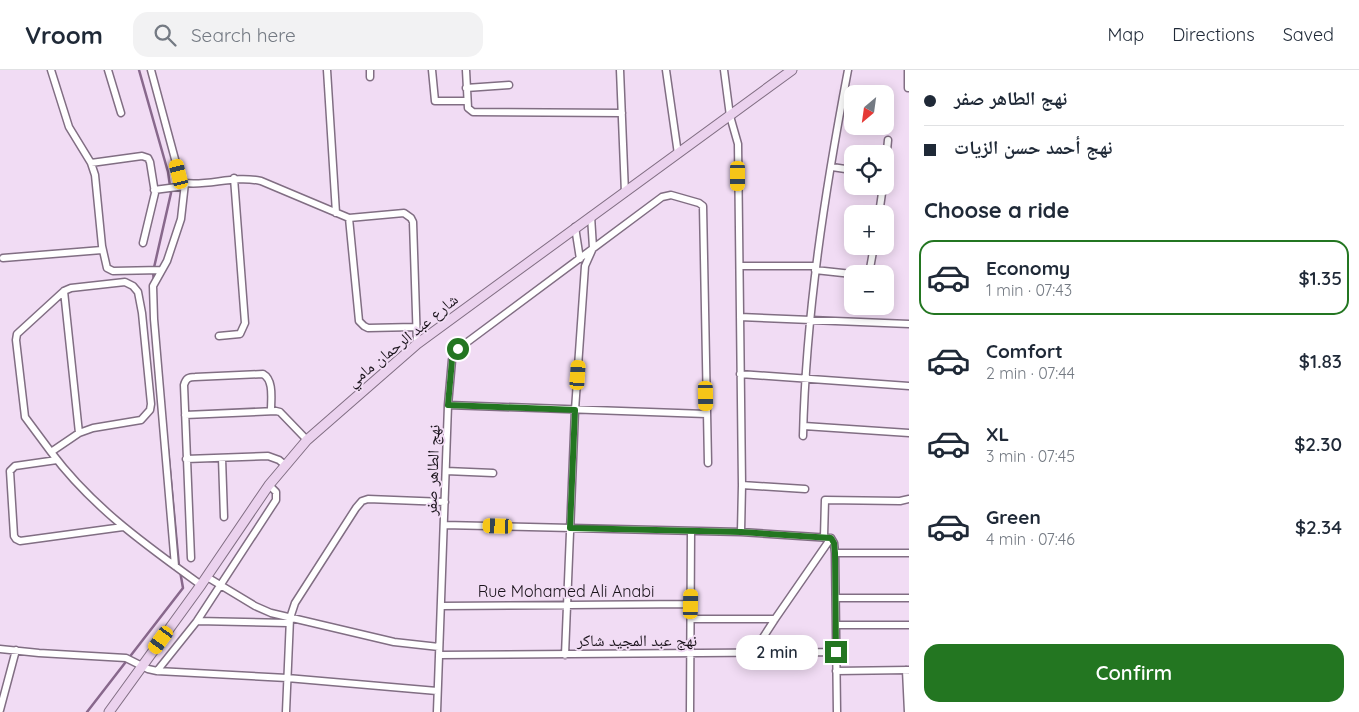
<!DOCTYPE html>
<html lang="en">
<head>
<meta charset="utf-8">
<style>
	body { margin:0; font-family:Quicksand,"Noto Naskh Arabic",sans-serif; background:#f2f2f3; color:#1f2937; height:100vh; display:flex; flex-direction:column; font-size:19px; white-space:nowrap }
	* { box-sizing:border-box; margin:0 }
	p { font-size:16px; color:#747a83 }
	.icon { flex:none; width:28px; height:28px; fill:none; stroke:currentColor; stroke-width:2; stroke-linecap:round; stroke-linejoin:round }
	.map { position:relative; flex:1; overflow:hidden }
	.drawer { display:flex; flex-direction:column; background:#fff; width:450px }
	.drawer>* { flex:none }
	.guide { display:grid; align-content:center; height:110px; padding:0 15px; background:#fff }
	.needle { width:32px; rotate:209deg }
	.controls { position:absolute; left:844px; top:15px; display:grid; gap:10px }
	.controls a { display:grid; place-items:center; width:50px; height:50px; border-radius:10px; background:#fff; box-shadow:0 2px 12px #0003; font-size:25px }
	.end { position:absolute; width:22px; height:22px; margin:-11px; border:6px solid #237621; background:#fff; box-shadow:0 0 0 2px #fff }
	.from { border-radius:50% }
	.bubble { position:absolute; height:35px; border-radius:15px; background:#fff; box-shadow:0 2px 12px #0003; font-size:16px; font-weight:600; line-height:35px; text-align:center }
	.car { position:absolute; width:15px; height:30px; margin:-15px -8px; border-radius:6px; box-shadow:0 0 4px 1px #0007; background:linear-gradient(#f5c518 24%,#345 0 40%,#f5c518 0 76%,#345 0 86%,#f5c518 0) }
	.guide b { display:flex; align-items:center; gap:18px; height:48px; font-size:19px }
	.guide b+b { border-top:1px solid #e0e1e3 }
	.guide i { width:12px; height:12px; background:#1f2937 }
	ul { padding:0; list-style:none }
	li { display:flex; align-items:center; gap:15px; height:75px; margin:0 10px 8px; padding:0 5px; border:2px solid transparent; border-radius:15px }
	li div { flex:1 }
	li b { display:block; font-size:19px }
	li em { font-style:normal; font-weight:600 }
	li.on { border-color:#237621 }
	li>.icon { width:45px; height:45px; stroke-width:1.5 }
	h2 { padding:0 15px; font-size:22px; line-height:60px }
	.action { display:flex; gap:10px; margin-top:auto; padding:10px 15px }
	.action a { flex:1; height:58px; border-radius:15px; background:#237621; color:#fff; font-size:20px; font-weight:600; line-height:58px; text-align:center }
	header { display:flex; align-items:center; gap:30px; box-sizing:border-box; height:70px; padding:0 25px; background:#fff; border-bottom:1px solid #e0e1e3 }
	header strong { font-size:24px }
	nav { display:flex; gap:28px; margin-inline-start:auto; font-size:18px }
	.search { width:350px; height:45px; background:#f2f2f3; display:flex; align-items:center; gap:12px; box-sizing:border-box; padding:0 18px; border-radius:15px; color:#747a83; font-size:19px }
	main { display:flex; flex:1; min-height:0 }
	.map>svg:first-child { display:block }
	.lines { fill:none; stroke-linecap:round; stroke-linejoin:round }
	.stream { stroke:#88688c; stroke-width:2.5 }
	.street-casing { stroke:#816e83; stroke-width:9 }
	.secondary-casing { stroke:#816e83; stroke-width:11 }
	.street { stroke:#fff; stroke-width:6 }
	.secondary { stroke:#ebd2ee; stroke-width:9 }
	.route { stroke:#237621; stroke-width:6 }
	.labels { text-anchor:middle; stroke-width:4; stroke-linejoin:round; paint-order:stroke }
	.street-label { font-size:16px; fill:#1b141c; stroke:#f1dcf4 }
</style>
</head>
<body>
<header>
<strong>Vroom</strong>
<div class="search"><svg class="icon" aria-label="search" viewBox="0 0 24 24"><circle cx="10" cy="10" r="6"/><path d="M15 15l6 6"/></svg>Search here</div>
<nav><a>Map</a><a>Directions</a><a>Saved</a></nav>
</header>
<main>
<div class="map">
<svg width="909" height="642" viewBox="0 0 909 642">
	<rect width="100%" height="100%" fill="#f1dcf4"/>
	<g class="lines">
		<path class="stream" d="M 139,0 L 168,102 L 171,123 L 153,202 L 154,212
			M 168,379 L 179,496
			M 87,642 L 183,518 L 180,501"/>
		<g class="street-casing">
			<path id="street" d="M 51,0 L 69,57 L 91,93 L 95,105 L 102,176 L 107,198 L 113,201 L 161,200
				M 108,0 L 121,43
				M 151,0 L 179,104 L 185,113 C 211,116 233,105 261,111 L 349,148 L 404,143 L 411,148 L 413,152 L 417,274
				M 327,0 L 336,143
				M 370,0 L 370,7
				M 432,0 L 435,31 L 467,31
				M 466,0 L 468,38 L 473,42 L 622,43
				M 620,0 L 625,123
				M 666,0 L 678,84
				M 724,0 L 730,46 L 738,74 L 742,415 L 741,462
				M 466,18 L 509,15
				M 908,18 L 908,0
				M 91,93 L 142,86 L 148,88 L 150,92 L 155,123 L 143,173
				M 832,97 L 852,100
				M 885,102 L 888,70
				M 154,120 L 185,116
				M 879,144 L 883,116
				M 349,148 L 359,251 L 364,256 L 368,258 L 415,257
				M 575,157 L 580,189
				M 3,188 L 102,180
				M 740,196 L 815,196
				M 815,200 L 852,204
				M 869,204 L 874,176
				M 64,221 L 79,363
				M 740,247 L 909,254
				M 219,266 L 240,264 L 245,253 L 234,108
				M 740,304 L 909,316
				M 448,335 L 706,344
				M 185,345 L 276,341 L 280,342 L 307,370
				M 804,356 L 909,363
				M 803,366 C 806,242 825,121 848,0
				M 51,382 L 25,347 L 16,270 L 17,264 L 64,221 L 71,218 L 125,212 L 133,216 L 138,222 L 142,243 L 151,334 L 150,340 L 141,350 L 93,358 L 79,363 L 51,382 C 93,438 146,475 201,515
				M 222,388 L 224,447
				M 186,389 L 268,386 L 279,390 L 285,395
				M 57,390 L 15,396 L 10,401 L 14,466 L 16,469 L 20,471 L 123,457
				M 446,401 L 493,403
				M 742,415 L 805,419
				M 444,455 L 741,462 L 831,468
				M 824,467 L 825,430 L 900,431 L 909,429
				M 831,468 L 834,473 L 835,483 L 837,642
				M 835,483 L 909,483
				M 191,488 L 184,315 C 186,308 189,307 195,307 L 263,304 C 274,310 271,329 271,340
				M 175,496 L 154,249 L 153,216 L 167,191 L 181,149 L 185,113
				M 207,507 L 255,536 L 271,543 L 394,572 L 439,577
				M 836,528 L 909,528
				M 441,536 L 691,534
				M 691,549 L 775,549
				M 197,551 L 288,553
				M 836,555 L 909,555
				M 0,579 L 39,583 L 126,588 L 148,599 L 157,601 L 287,608 L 437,621
				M 753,583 L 775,549 L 831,468
				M 439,585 L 836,582
				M 565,585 L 575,340 L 585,196 L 593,178 L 591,146
				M 906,600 L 908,642
				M 157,601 L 197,551 L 276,430 L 276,422 L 269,415
				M 836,601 L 909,600
				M 0,640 L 16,580
				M 286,642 L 290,548 L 295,533 L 356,438 L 362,431 L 368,429 L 445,432
				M 437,642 L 448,335 L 452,290 L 458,279 L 662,127 L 671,125 L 699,133 L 703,136 L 708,393
				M 690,642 L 691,461"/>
		</g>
		<g class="secondary-casing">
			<path id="secondary" d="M 109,642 L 201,515 L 269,415 L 307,370 L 417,274 L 792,0"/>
		</g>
		<use href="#street" class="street"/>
		<use href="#secondary" class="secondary"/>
	</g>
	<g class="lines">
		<path class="route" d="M 458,279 L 452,290 L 448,335 L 575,340 L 570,458 L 741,462 L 831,468 L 834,473 L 835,483 L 836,582"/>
	</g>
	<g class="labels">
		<g class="street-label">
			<text transform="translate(402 270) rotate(-39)" y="6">شارع عبد الرحمان مامي</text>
			<text transform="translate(432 400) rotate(-88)" y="6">نهج الطاهر صفر</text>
			<text x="566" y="527">Rue Mohamed Ali Anabi</text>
			<text x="637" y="576">نهج عبد المجيد شاكر</text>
		</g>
	</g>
</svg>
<div class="controls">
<a><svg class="needle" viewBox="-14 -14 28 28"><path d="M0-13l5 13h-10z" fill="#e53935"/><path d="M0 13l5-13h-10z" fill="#747a83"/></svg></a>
<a><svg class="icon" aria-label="locate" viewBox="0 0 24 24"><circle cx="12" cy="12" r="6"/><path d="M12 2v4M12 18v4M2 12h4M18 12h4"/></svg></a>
<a>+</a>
<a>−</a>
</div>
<i class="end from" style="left:458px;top:279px"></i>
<i class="end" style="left:836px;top:582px"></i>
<div class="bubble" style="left:736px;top:565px;width:82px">2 min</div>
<i class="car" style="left:179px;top:104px;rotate:346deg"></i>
<i class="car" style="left:738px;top:106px;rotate:180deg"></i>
<i class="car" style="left:578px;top:305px;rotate:4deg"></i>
<i class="car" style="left:706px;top:326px;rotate:179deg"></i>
<i class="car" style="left:498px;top:456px;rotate:272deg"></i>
<i class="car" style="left:691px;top:534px;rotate:1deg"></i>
<i class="car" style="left:161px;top:570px;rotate:216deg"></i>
</div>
<section class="drawer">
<div class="guide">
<b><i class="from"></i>نهج الطاهر صفر</b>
<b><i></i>نهج أحمد حسن الزيات</b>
</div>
<h2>Choose a ride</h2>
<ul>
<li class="on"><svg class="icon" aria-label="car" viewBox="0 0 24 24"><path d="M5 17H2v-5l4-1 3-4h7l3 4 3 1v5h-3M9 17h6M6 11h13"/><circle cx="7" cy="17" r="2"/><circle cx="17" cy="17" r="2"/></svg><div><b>Economy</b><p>1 min · 07:43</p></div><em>$1.35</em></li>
<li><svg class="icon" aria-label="car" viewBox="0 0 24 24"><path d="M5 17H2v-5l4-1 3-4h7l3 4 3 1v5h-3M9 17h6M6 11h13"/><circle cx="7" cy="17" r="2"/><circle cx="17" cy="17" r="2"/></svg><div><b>Comfort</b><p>2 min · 07:44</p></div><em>$1.83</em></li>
<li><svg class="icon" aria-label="car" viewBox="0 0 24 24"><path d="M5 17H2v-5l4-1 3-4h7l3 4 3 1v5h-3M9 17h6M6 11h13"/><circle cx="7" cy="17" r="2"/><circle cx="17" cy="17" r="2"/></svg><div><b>XL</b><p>3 min · 07:45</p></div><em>$2.30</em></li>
<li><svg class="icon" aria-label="car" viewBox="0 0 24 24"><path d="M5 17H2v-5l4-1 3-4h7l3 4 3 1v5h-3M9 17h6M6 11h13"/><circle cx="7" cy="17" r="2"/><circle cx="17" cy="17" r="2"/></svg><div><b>Green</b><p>4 min · 07:46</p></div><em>$2.34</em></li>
</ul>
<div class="action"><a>Confirm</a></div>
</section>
</main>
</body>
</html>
